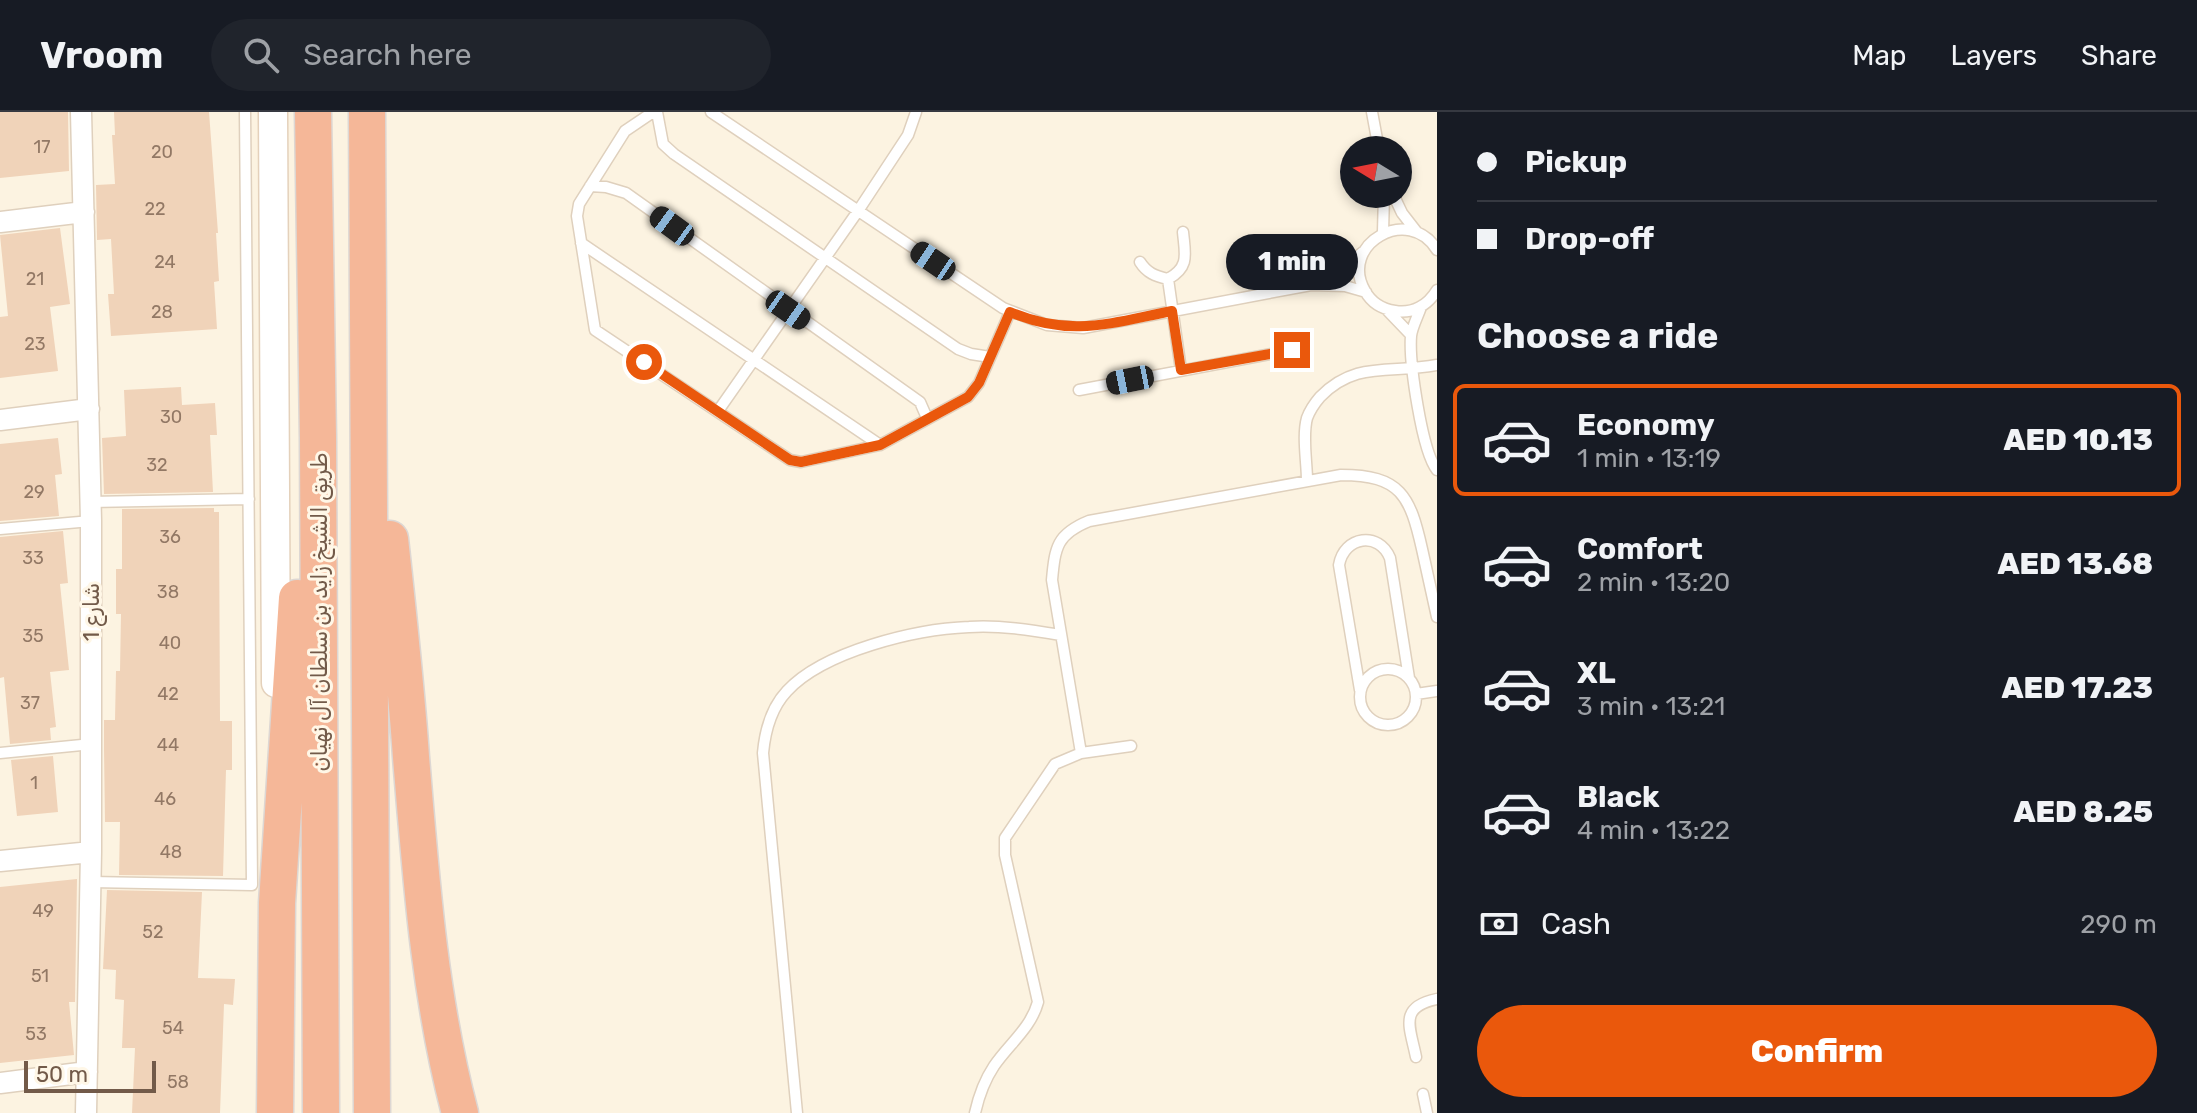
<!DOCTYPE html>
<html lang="en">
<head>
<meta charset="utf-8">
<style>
	body { margin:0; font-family:Rubik,Cairo,sans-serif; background:#20242c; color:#f1f3f6; height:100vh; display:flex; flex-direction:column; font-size:30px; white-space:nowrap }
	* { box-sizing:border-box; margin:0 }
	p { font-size:26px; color:#9ea1a6 }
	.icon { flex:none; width:44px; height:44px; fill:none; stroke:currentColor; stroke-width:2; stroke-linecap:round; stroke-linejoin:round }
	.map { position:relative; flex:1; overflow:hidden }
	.side { display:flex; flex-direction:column; background:#171b24; width:760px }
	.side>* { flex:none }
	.guide { display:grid; align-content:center; height:176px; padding:0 40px; background:#171b24 }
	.needle { width:52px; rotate:280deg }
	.tools { position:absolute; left:1340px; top:24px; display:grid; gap:16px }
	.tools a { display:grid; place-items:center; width:72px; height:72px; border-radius:50%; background:#171b24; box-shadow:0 4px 12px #0003; font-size:40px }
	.scale { position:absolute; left:24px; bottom:20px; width:132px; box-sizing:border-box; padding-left:8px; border:4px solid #725a49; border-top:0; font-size:22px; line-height:28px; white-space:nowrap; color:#725a49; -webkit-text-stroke:6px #fff7e7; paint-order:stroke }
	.end { position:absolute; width:36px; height:36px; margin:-18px; border:10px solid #ea580c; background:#fff; box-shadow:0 0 0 4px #fff }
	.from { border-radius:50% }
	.bubble { position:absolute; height:56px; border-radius:28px; background:#171b24; box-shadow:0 4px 12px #0003; font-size:26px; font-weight:800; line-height:56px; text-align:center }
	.car { position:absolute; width:24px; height:48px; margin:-24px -12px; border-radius:10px; box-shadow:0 0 6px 2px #0007; background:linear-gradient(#222 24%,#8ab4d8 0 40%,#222 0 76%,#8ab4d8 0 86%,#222 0) }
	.guide b { display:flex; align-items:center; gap:28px; height:76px; font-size:30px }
	.guide b+b { border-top:2px solid #363941 }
	.guide i { width:20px; height:20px; background:#f1f3f6 }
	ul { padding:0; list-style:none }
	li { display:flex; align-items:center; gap:24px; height:112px; margin:0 16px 12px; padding:0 24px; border:4px solid transparent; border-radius:12px }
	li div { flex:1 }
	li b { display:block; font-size:30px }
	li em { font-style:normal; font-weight:800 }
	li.active { border-color:#ea580c }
	li>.icon { width:72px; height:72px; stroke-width:1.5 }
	h2 { padding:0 40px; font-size:36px; line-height:96px }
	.pay { display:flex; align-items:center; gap:20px; height:88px; padding:0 40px; font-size:30px }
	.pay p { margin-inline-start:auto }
	.action { display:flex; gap:16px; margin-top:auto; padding:16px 40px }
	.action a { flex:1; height:92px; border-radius:48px; background:#ea580c; color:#fff; font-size:32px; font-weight:800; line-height:92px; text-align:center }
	header { display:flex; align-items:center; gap:48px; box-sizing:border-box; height:112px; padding:0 40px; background:#171b24; border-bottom:2px solid #363941 }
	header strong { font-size:38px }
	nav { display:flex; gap:44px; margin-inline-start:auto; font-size:28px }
	.search { width:560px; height:72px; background:#20242c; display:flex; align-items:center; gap:20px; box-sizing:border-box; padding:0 28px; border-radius:44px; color:#9ea1a6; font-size:30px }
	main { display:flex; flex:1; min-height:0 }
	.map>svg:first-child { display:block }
	.building { fill:#f0d3b9 }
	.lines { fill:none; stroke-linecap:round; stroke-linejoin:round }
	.lane-casing { stroke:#dfd0bd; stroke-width:13 }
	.street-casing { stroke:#dfd0bd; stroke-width:23 }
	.secondary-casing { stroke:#e4d1bb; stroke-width:31 }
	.highway-casing { stroke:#ddd7d3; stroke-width:39 }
	.lane { stroke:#fff; stroke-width:10 }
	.street { stroke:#fff; stroke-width:20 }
	.secondary { stroke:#fff; stroke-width:28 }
	.highway { stroke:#f5b798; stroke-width:36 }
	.route { stroke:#ea580c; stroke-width:10 }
	.labels { text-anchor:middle; stroke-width:6; stroke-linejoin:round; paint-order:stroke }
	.number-label { font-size:18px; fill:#927865 }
	.street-label { font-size:22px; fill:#725a49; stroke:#fff7e7 }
</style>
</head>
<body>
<header>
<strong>Vroom</strong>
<div class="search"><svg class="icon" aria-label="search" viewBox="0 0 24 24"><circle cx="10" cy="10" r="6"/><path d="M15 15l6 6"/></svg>Search here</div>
<nav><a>Map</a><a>Layers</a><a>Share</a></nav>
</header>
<main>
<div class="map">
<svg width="1437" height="1001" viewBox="0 0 1437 1001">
	<rect width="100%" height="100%" fill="#fcf3e1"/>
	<path class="building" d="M 0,0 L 68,0 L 69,59 L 0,66 Z
		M 114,0 L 209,0 L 218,121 L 216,121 L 219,169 L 214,170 L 217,217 L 111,224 L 108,182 L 114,182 L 111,127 L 97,128 L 96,73 L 115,72 L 112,23 L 115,23 Z
		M 60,116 L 70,192 L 50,195 L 58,259 L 0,266 L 0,205 L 8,204 L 0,123 Z
		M 181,275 L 182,293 L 215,291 L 217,323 L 210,323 L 213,380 L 104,382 L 102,326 L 126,324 L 124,278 Z
		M 58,326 L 62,362 L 55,363 L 59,404 L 0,409 L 0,332 Z
		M 214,396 L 214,400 L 219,400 L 220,609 L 232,609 L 232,658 L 226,658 L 223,764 L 119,763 L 120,710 L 105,710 L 104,637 L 104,608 L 115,608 L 116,559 L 120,559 L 121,502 L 116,502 L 116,457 L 122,457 L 122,397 Z
		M 63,419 L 68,471 L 60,472 L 69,558 L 50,560 L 56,615 L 50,616 L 51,628 L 10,632 L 4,565 L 0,566 L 0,425 Z
		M 53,644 L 58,700 L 17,704 L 11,648 Z
		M 77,767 L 75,890 L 69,890 L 74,943 L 0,951 L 0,775 Z
		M 107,778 L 202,780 L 198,866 L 235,867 L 233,893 L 224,892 L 220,1001 L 132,1001 L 135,936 L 122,936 L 124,888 L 115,887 L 116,858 L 103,857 Z"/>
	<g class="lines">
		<g class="lane-casing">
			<path id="lane" d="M 653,0 L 625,19 L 579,92 L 577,104 L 595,218 L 790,348 L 801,350 L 880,333 L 968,285 L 979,271 L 1010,200
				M 657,0 L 663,32 L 674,42 L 958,237 L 971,242 L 990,245
				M 711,0 L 1003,196 L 1047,213 L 1083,216 L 1311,173 L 1345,174 L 1366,180
				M 1372,0 L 1379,38
				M 590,74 L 606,75 L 626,81 L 920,290 L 927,306
				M 1393,82 L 1402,101 L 1416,119
				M 1383,120 L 1384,82
				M 581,131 L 880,333
				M 1437,138 C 1409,92 1338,132 1365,179 C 1371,190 1382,197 1395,199 C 1413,202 1428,193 1437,178
				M 1140,150 C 1147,161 1155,164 1168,167 C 1190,155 1185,142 1183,120
				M 1168,167 L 1181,258
				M 1313,172 L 1343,156 L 1363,140
				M 1421,195 C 1418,204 1412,215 1411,224 C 1409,250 1422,340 1437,358
				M 1388,199 L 1411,223
				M 1079,278 L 1292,238
				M 718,299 L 858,99 L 908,23 L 916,0
				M 1307,369 C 1307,350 1302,324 1307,306 C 1310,298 1314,292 1320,285 C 1356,248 1391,262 1437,253
				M 90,390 L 249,387
				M 0,417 L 91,409
				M1360 585a28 28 0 1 1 56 0a28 28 0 1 1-56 0Z
				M 1360,578 L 1339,453 C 1344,424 1379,419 1390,446 L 1409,566
				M 1416,582 L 1437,579
				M 0,641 L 92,632
				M 1081,641 L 1052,468 C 1055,435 1057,422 1089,409 L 1341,363 C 1401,363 1410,384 1422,437 C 1427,460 1432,483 1437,505
				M 91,770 L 252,773 L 245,0
				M 1416,945 C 1410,915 1398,895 1437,887
				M 1423,982 L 1427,1001
				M 797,1001 L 763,641 C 765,619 771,596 787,579 C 824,539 916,517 969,515 C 1000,513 1031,518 1061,523
				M 975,1001 C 979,983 984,969 994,954 C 1009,932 1031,916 1038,890 L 1005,743 L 1005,726 L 1055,652 L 1081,641 L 1131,634"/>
		</g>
		<g class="street-casing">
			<path id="street" d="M 81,0 L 91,409 L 91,740 L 86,1001
				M 0,110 L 84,100
				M 0,308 L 89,297
				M 0,749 L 91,740
				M 0,971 L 87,960"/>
		</g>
		<g class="secondary-casing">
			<path id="secondary" d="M 273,0 L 276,571"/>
		</g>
		<g class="highway-casing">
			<path id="highway" d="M 313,0 L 318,326 L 321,1001
				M 367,0 L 372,1001
				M 390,427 C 398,500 406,572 411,645 C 421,766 429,884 460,1001
				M 275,1001 L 277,791 L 297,486"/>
		</g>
		<use href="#lane" class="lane"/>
		<use href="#street" class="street"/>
		<use href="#secondary" class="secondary"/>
		<use href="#highway" class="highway"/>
	</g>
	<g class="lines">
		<path class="route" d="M 644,250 L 790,348 L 801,350 L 880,333 L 968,285 L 979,271 L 1010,200 C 1071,226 1110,211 1172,199 L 1181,258 L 1292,238"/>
	</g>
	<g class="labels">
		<g class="number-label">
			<text x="42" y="41">17</text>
			<text x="162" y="46">20</text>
			<text x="155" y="103">22</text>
			<text x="165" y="156">24</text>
			<text x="35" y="173">21</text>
			<text x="162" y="206">28</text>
			<text x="35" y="238">23</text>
			<text x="171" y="311">30</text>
			<text x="157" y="359">32</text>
			<text x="34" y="386">29</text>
			<text x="170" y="431">36</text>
			<text x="33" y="452">33</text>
			<text x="168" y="486">38</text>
			<text x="33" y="530">35</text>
			<text x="170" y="537">40</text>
			<text x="168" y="588">42</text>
			<text x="30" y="597">37</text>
			<text x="168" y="639">44</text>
			<text x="34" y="677">1</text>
			<text x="165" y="693">46</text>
			<text x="171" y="746">48</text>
			<text x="43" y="805">49</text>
			<text x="153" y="826">52</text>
			<text x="40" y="870">51</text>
			<text x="173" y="922">54</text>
			<text x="36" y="928">53</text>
			<text x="178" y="976">58</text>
		</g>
		<g class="street-label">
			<text transform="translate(91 500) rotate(-90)" y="8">شارع 1</text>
			<text transform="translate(319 500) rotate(-90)" y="8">طريق الشيخ زايد بن سلطان آل نهيان</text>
		</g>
	</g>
</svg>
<div class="tools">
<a><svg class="needle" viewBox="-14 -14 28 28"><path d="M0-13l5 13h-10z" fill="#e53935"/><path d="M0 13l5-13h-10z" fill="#9ea1a6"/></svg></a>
</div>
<div class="scale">50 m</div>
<i class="end from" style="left:644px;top:250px"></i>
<i class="end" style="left:1292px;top:238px"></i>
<div class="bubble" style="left:1226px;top:122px;width:132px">1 min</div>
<i class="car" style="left:672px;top:114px;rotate:306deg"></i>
<i class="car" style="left:933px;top:149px;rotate:304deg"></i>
<i class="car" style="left:788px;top:198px;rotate:125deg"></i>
<i class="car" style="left:1130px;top:268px;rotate:259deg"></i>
</div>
<section class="side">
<div class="guide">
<b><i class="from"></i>Pickup</b>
<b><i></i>Drop-off</b>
</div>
<h2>Choose a ride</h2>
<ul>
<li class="active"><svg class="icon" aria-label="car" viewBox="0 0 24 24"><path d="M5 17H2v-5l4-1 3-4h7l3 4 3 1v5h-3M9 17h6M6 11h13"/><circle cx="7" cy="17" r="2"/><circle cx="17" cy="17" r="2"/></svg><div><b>Economy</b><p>1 min · 13:19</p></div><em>AED 10.13</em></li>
<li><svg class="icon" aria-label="car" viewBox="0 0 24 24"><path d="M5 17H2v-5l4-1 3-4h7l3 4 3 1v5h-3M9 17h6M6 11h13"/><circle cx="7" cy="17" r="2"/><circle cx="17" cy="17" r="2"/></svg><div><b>Comfort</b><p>2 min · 13:20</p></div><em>AED 13.68</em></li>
<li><svg class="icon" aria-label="car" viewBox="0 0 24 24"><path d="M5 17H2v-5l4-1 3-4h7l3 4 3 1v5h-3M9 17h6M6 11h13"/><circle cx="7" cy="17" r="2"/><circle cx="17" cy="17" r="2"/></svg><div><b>XL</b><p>3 min · 13:21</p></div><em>AED 17.23</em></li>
<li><svg class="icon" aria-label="car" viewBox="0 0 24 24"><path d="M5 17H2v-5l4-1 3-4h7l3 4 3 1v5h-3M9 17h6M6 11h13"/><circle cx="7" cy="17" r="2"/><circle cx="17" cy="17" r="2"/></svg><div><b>Black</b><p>4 min · 13:22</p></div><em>AED 8.25</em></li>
</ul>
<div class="pay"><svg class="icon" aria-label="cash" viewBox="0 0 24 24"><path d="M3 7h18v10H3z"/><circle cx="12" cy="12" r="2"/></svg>Cash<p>290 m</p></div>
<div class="action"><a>Confirm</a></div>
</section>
</main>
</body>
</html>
